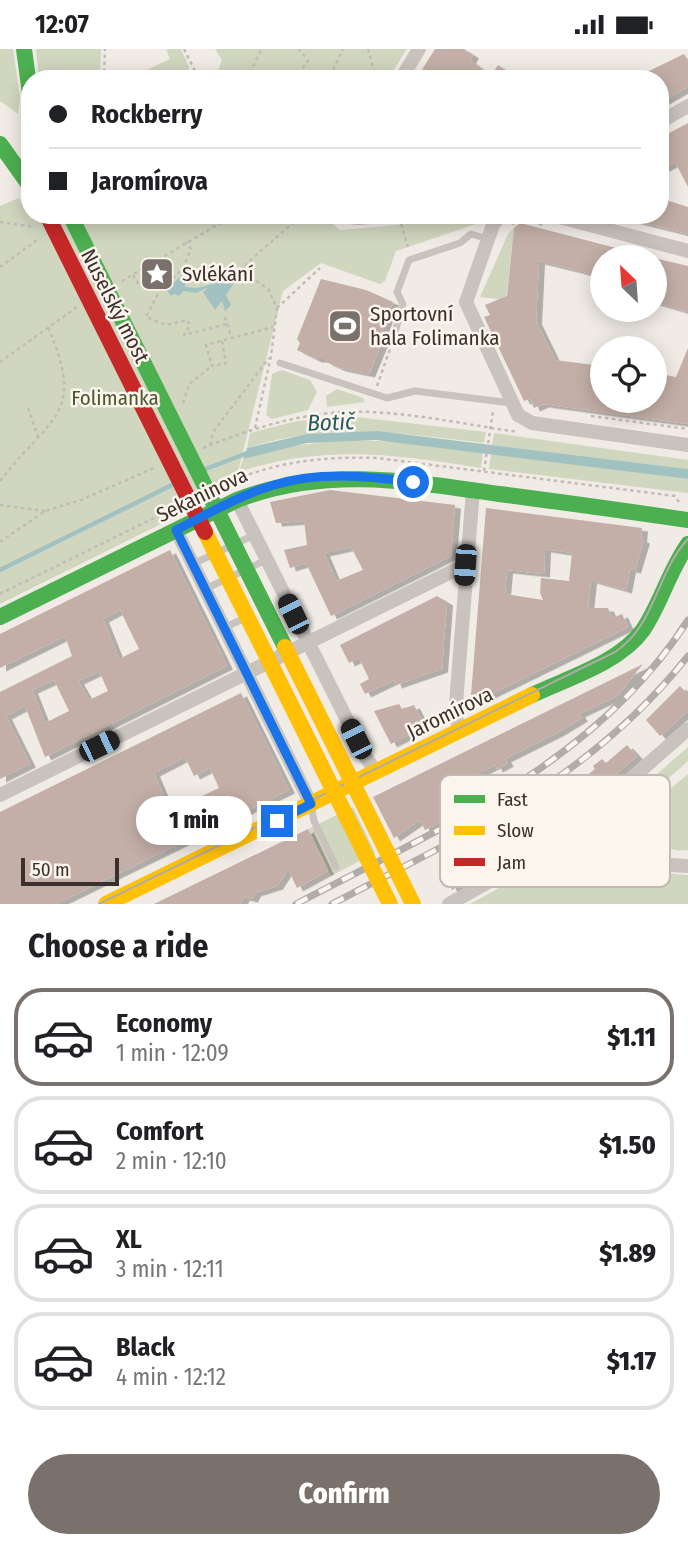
<!DOCTYPE html>
<html lang="en">
<head>
<meta charset="utf-8">
<style>
	body { margin:0; font-family:"Fira Sans Condensed",sans-serif; background:#f6f6f6; color:#202124; height:100vh; display:flex; flex-direction:column; font-size:26px; white-space:nowrap }
	* { box-sizing:border-box; margin:0 }
	p { font-size:23px; color:#757577 }
	.icon { flex:none; width:38px; height:38px; fill:none; stroke:currentColor; stroke-width:2; stroke-linecap:round; stroke-linejoin:round }
	.map { position:relative; height:855px; overflow:hidden }
	.details { display:flex; flex-direction:column; background:#fff; flex:1 }
	.details>* { flex:none }
	.guide { position:absolute; left:21px; top:21px; width:648px; height:154px; border-radius:28px; box-shadow:0 4px 18px #0003; display:grid; align-content:center; height:154px; padding:0 28px; background:#fff }
	.needle { width:46px; rotate:335deg }
	.buttons { position:absolute; left:590px; top:196px; display:grid; gap:14px }
	.buttons a { display:grid; place-items:center; width:77px; height:77px; border-radius:50%; background:#fff; box-shadow:0 4px 18px #0003; font-size:35px }
	.scale { position:absolute; left:21px; bottom:18px; width:98px; box-sizing:border-box; padding-left:7px; border:4px solid #3b302b; border-top:0; font-size:19px; line-height:24px; white-space:nowrap; color:#3b302b; -webkit-text-stroke:5px #fbf5ee; paint-order:stroke }
	.end { position:absolute; width:32px; height:32px; margin:-16px; border:9px solid #1a73e8; background:#fff; box-shadow:0 0 0 4px #fff }
	.from { border-radius:50% }
	.bubble { position:absolute; height:49px; border-radius:24px; background:#fff; box-shadow:0 4px 18px #0003; font-size:23px; font-weight:800; line-height:49px; text-align:center }
	.car { position:absolute; width:21px; height:42px; margin:-21px -10px; border-radius:9px; box-shadow:0 0 5px 2px #0007; background:linear-gradient(#222 24%,#8ab4d8 0 40%,#222 0 76%,#8ab4d8 0 86%,#222 0) }
	.guide b { display:flex; align-items:center; gap:24px; height:66px; font-size:26px }
	.guide b+b { border-top:2px solid #e0e0e0 }
	.guide i { width:18px; height:18px; background:#202124 }
	ul { padding:0; list-style:none }
	li { display:flex; align-items:center; gap:21px; height:98px; margin:0 14px 10px; padding:0 14px; border:4px solid #e0e0e0; border-radius:28px }
	li div { flex:1 }
	li b { display:block; font-size:26px }
	li em { font-style:normal; font-weight:800 }
	li.active { border-color:#7a716c }
	li>.icon { width:63px; height:63px; stroke-width:1.5 }
	h2 { padding:0 28px; font-size:32px; line-height:84px }
	.button { display:flex; gap:14px; margin-top:auto; padding:14px 28px }
	.button a { flex:1; height:80px; border-radius:42px; background:#7a716c; color:#fff; font-size:28px; font-weight:800; line-height:80px; text-align:center }
	.status { display:flex; justify-content:space-between; align-items:center; height:49px; padding:0 35px; background:#fff; direction:ltr }
	.status svg { height:19px; fill:currentColor }
	.map>svg:first-child { display:block }
	.green { fill:#d1d6bf; fill-rule:evenodd }
	.water { fill:#a1c2c1 }
	.lines { fill:none; stroke-linecap:round; stroke-linejoin:round }
	.stream { stroke:#a1c2c1; stroke-width:4.5 }
	.building { fill:#c3afa7; fill-rule:evenodd; filter:url(#shadow) }
	.path { stroke:#c2bbb6; stroke-width:2.5; stroke-dasharray:3.5 3.5; stroke-linecap:butt }
	.lane { stroke:#c9c3be; stroke-width:7 }
	.street { stroke:#c9c3be; stroke-width:14 }
	.fast { stroke:#4caf50; stroke-width:16 }
	.slow { stroke:#ffc107; stroke-width:16 }
	.tram { stroke:#b1aca8; stroke-width:2 }
	.rail-casing { stroke:#b1aca8; stroke-width:7 }
	.rail { stroke:#fbf5ee; stroke-width:4.5; stroke-dasharray:13; stroke-linecap:butt }
	.fast-bridge { stroke:#4caf50; stroke-width:16 }
	.slow-bridge { stroke:#ffc107; stroke-width:16 }
	.jam-bridge { stroke:#c62828; stroke-width:16 }
	.route { stroke:#1a73e8; stroke-width:9 }
	.labels { text-anchor:middle; stroke-width:5; stroke-linejoin:round; paint-order:stroke }
	.poi-label { font-size:21px; fill:#3b302b; stroke:#fbf5ee; text-anchor:start }
	.street-label { font-size:21px; fill:#3b302b; stroke:#fbf5ee }
	.park-label { font-size:21px; fill:#4a5a2e; stroke:#fbf5ee }
	.water-label { font-size:23px; font-style:italic; fill:#1f5a5e; stroke:#fbf5ee }
	.key { fill:#fbf5ee; stroke:#c1bab4; stroke-width:2 }
	.key-label { font-size:19px; fill:#3b302b }
</style>
</head>
<body>
<div class="status"><b>12:07</b><svg viewBox="0 0 49 12"><path d="M0 12V9h3v3zM5 12V6h3v6zM10 12V3h3v9zM15 12V0h3v12zM26 1h20v11H26zM47 4h2v5h-2z"/></svg></div>
<div class="map">
<svg width="688" height="855" viewBox="0 0 688 855">
	<defs>
		<filter id="shadow"><feDropShadow dx="6" dy="3.5" stdDeviation="0" flood-color="#0004"/></filter>
	</defs>
	<rect width="100%" height="100%" fill="#f0ebe5"/>
	<path class="green" d="M 0,0 L 13,0 L 20,48 L 18,65 L 0,52 Z
		M 36,0 L 101,0 L 100,30 L 39,30 Z
		M 166,0 L 181,0 L 189,18 L 188,23 L 176,30 L 127,30 L 170,10 Z
		M 215,0 L 407,0 L 388,30 L 215,30 L 222,11 Z
		M 19,149 L 31,170 L 38,166 L 322,166 L 340,181 L 475,169 L 479,174 L 396,202 L 385,232 L 380,235 L 321,214 L 283,242 L 238,423 L 173,469 L 0,555 L 0,157 ZM 235,222 L 226,246 L 225,261 L 222,251 L 216,260 L 210,239 L 196,243 L 184,242 L 179,247 L 174,244 L 183,237 C 202,243 219,233 235,222 Z
		M 514,179 L 506,251 L 480,248 L 508,185 Z
		M 282,321 L 310,331 L 317,343 L 308,361 L 272,370 L 266,366 L 272,325 Z
		M 337,340 L 363,349 L 365,353 L 327,358 L 326,347 Z
		M 356,368 L 486,383 L 484,394 C 404,384 325,373 247,399 L 250,384 L 297,372 Z
		M 494,384 L 688,411 L 688,420 L 492,396 Z
		M 343,391 L 406,393 L 483,403 L 481,419 C 395,405 323,395 239,423 L 243,410 L 282,398 Z
		M 491,404 L 688,430 L 688,444 L 489,420 Z
		M 688,698 L 688,712 L 594,795 L 590,784 Z
		M 688,725 L 688,801 C 665,805 651,787 653,765 L 636,779 L 631,773 Z
		M 353,758 L 375,804 L 331,827 L 308,780 Z
		M 546,813 L 548,817 L 688,826 L 688,855 L 470,855 Z"/>
	<path class="water" d="M 235,222 L 239,227 L 226,246 L 231,256 L 225,262 L 222,252 L 215,261 L 203,243 L 207,239 L 196,244 L 184,242 L 179,247 L 174,245 L 171,247 L 166,240 L 185,224 L 191,231 L 184,237 C 202,243 219,232 235,222 Z
		M 377,382 L 688,420 L 688,430 L 376,391 L 307,394 L 243,410 L 247,399 L 307,385 Z"/>
	<g class="lines">
		<path class="stream" d="M 203,421 L 250,403
			M 0,521 L 176,434"/>
	</g>
	<path class="building" d="M 435,0 L 464,0 L 473,6 L 470,11 L 491,27 L 498,16 L 519,30 L 416,30 Z
		M 684,5 L 688,11 L 688,38 L 660,54 L 660,30 L 650,30 L 647,23 Z
		M 688,74 L 688,138 L 675,113 L 660,121 L 660,89 Z
		M 660,149 L 688,158 L 688,185 L 628,170 L 629,166 L 660,166 Z
		M 520,174 L 639,205 L 639,208 L 602,208 L 602,230 L 588,226 L 588,224 L 539,212 L 536,272 L 555,311 L 602,317 L 602,352 L 654,352 L 654,324 L 676,328 L 688,299 L 688,375 L 543,355 L 534,359 L 530,350 L 524,352 L 484,268 L 490,266 L 485,256 L 507,247 L 514,179 Z
		M 654,209 L 688,217 L 688,263 L 654,253 Z
		M 321,230 L 366,241 L 393,253 L 382,283 L 386,284 L 369,325 L 340,319 L 326,313 L 327,310 L 316,310 L 297,301 L 300,294 L 297,290 Z
		M 330,441 L 455,456 L 451,507 L 331,567 L 306,514 L 290,519 L 284,501 L 307,496 L 304,472 L 276,474 L 270,453 ZM 351,498 L 363,521 L 336,532 L 324,504 Z
		M 486,459 L 642,479 L 641,490 L 644,491 L 635,521 L 630,520 L 626,541 L 591,531 L 588,559 L 608,559 L 612,569 L 622,565 L 628,578 L 481,650 L 471,646 ZM 545,500 L 572,504 L 569,532 L 541,529 L 540,544 L 543,551 L 505,545 L 507,521 L 544,525 Z
		M 170,501 L 227,617 L 45,708 L 25,657 L 6,667 L 30,715 L 0,730 L 0,643 L 72,607 L 65,587 L 0,619 L 0,585 ZM 120,561 L 139,600 L 119,610 L 103,570 ZM 99,622 L 108,642 L 89,651 L 78,632 ZM 54,631 L 69,662 L 45,674 L 32,641 Z
		M 437,547 L 447,553 L 442,620 L 396,636 L 394,631 L 365,645 L 360,635 L 369,630 L 359,609 L 349,614 L 340,596 Z
		M 643,615 L 617,647 L 579,665 L 582,669 L 557,684 L 505,710 L 508,714 L 497,720 L 495,716 L 469,729 L 471,735 L 451,745 L 460,763 L 425,781 L 420,771 L 394,789 L 373,748 Z
		M 680,637 L 688,646 L 688,662 L 660,687 L 646,671 Z
		M 241,644 L 289,741 L 56,855 L 0,855 L 0,763 ZM 185,708 L 194,727 L 210,719 L 219,739 L 170,762 L 154,724 Z
		M 399,655 L 402,660 L 414,656 L 425,678 L 391,695 L 374,662 Z
		M 627,696 L 637,707 L 552,781 L 526,800 L 452,841 L 443,822 L 514,782 L 517,786 L 539,772 L 535,768 L 539,764 L 537,762 L 550,751 L 552,754 L 595,720 L 593,717 L 602,710 L 606,714 Z
		M 308,780 L 328,822 L 297,839 L 288,820 L 277,837 L 255,844 L 252,850 L 244,848 L 240,855 L 154,855 Z"/>
	<g class="lines">
		<path class="path" d="M 184,0 L 199,30
			M 368,0 L 376,30
			M 104,30 L 105,0
			M 182,30 L 196,23
			M 247,30 L 260,3 L 258,0
			M 294,30 L 308,12 L 299,0
			M 323,30 L 332,23 L 343,0
			M 24,151 L 30,162
			M 0,173 L 34,178
			M 401,175 L 408,198
			M 512,175 L 524,171 L 543,176
			M 0,218 L 40,189
			M 133,226 L 139,236 L 161,239 L 182,221 L 191,200 L 186,193
			M 122,232 L 234,166
			M 161,239 L 146,268 L 166,276 L 187,271 L 190,276 L 184,286 L 227,275
			M 277,259 L 320,219
			M 225,268 L 231,288
			M 222,292 L 226,314 L 212,317 L 206,296 L 273,278
			M 0,313 L 77,258
			M 377,337 L 390,300
			M 183,354 L 189,335 L 212,317
			M 28,359 L 38,388
			M 591,367 L 688,380
			M 255,379 L 271,307 L 277,259 L 268,240 L 254,230 L 246,215 L 302,166
			M 210,396 L 213,383 L 269,309
			M 203,399 C 255,378 312,360 369,363 C 419,365 469,376 518,383
			M 484,422 L 493,362
			M 0,432 C 51,366 87,367 47,276
			M 223,436 C 272,413 323,407 377,409 L 675,447 L 679,453
			M 0,456 L 45,462
			M 0,493 L 45,462 L 81,451 L 154,419
			M 0,545 L 176,458"/>
		<path class="lane" d="M 393,290 L 403,255 L 397,243 L 409,211 L 460,194 L 471,185 L 488,190
			M 280,314 L 387,349 L 415,342 L 511,354
			M 193,515 L 254,486
			M 205,540 L 266,511
			M 224,579 L 247,568
			M 311,756 L 314,772 L 336,818"/>
		<path class="street" d="M 401,30 L 419,0
			M 660,73 L 688,57
			M 339,166 L 358,169 L 392,166
			M 501,166 L 493,176 L 466,253 L 518,366 L 532,374 L 688,396
			M 552,166 L 688,202
			M 237,451 L 365,707 L 376,723
			M 176,481 L 311,755
			M 461,682 L 455,667 L 473,441
			M 0,746 L 465,516
			M 559,793 L 572,807 L 583,811 L 688,817
			M 449,855 L 559,793 L 688,680"/>
		<path class="fast" d="M 24,0 L 30,45
			M 0,95 L 30,137
			M 0,568 L 237,451 C 324,417 409,432 499,445 C 562,453 625,462 688,471
			M 532,646 C 568,629 619,614 643,581 C 661,554 669,522 688,495"/>
		<path class="slow" d="M 106,855 L 532,646"/>
		<path class="tram" d="M 99,855 L 615,603 C 656,576 656,524 688,490"/>
		<g class="rail-casing">
			<path id="rail" d="M 296,855 C 440,779 597,714 688,571
				M 332,855 C 467,784 590,731 688,607"/>
		</g>
		<use href="#rail" class="rail"/>
		<path class="fast-bridge" d="M 70,166 L 285,598"/>
		<path class="slow-bridge" d="M 205,483 L 390,855
			M 285,598 L 413,855"/>
		<path class="jam-bridge" d="M 47,166 L 205,483"/>
	</g>
	<g class="lines">
		<path class="route" d="M 277,772 L 311,755 L 176,481 C 208,465 240,446 274,436 C 318,422 368,427 413,433"/>
	</g>
	<defs>
		<g id="sight-square" transform="scale(1.75)"><rect x="-9" y="-9" width="18" height="18" rx="4" fill="#7a716c" stroke="#fbf5ee"/><path d="M0-6L1.8-2.2L6-1.7L2.9 1.2L3.7 5.4L0 3.3L-3.7 5.4L-2.9 1.2L-6-1.7L-1.8-2.2Z" fill="#fff"/></g>
		<g id="stadium-square" transform="scale(1.75)"><rect x="-9" y="-9" width="18" height="18" rx="4" fill="#7a716c" stroke="#fbf5ee"/><path d="M0-5a6.5 5 0 1 0 0 10a6.5 5 0 1 0 0-10ZM-3.5-1.8h7v3.6h-7Z" fill="#fff"/></g>
	</defs>
	<g fill-rule="evenodd">
		<use href="#sight-square" x="157" y="225"/>
		<use href="#stadium-square" x="345" y="277"/>
	</g>
	<g class="labels">
		<g class="poi-label">
			<text x="182" y="232">Svlékání</text>
			<text x="370" y="272">Sportovní<tspan x="370" dy="24">hala Folimanka</tspan></text>
		</g>
		<g class="street-label">
			<text transform="translate(115 257) rotate(63)" y="7">Nuselský most</text>
			<text transform="translate(202 446) rotate(-26)" y="7">Sekaninova</text>
			<text transform="translate(450 664) rotate(-26)" y="7">Jaromírova</text>
		</g>
		<g class="park-label">
			<text x="115" y="356">Folimanka</text>
		</g>
		<g class="water-label">
			<text transform="translate(331 373) rotate(-2)" y="8">Botič</text>
		</g>
	</g>
	<rect x="440" y="726" width="230" height="112" rx="10" class="key"/>
	<rect x="454" y="746" width="31" height="8" fill="#4caf50"/>
	<rect x="454" y="777" width="31" height="9" fill="#ffc107"/>
	<rect x="454" y="809" width="31" height="8" fill="#c62828"/>
	<g class="key-label">
		<text x="497" y="757">Fast</text>
		<text x="497" y="788">Slow</text>
		<text x="497" y="820">Jam</text>
	</g>
</svg>
<div class="buttons">
<a><svg class="needle" viewBox="-14 -14 28 28"><path d="M0-13l5 13h-10z" fill="#e53935"/><path d="M0 13l5-13h-10z" fill="#757577"/></svg></a>
<a><svg class="icon" aria-label="locate" viewBox="0 0 24 24"><circle cx="12" cy="12" r="6"/><path d="M12 2v4M12 18v4M2 12h4M18 12h4"/></svg></a>
</div>
<div class="scale">50 m</div>
<i class="end from" style="left:413px;top:433px"></i>
<i class="end" style="left:277px;top:772px"></i>
<div class="bubble" style="left:136px;top:747px;width:116px">1 min</div>
<i class="car" style="left:465px;top:516px;rotate:184deg"></i>
<i class="car" style="left:293px;top:565px;rotate:334deg"></i>
<i class="car" style="left:356px;top:690px;rotate:333deg"></i>
<i class="car" style="left:99px;top:697px;rotate:64deg"></i>
<div class="guide">
<b><i class="from"></i>Rockberry</b>
<b><i></i>Jaromírova</b>
</div>
</div>
<section class="details">
<h2>Choose a ride</h2>
<ul>
<li class="active"><svg class="icon" aria-label="car" viewBox="0 0 24 24"><path d="M5 17H2v-5l4-1 3-4h7l3 4 3 1v5h-3M9 17h6M6 11h13"/><circle cx="7" cy="17" r="2"/><circle cx="17" cy="17" r="2"/></svg><div><b>Economy</b><p>1 min · 12:09</p></div><em>$1.11</em></li>
<li><svg class="icon" aria-label="car" viewBox="0 0 24 24"><path d="M5 17H2v-5l4-1 3-4h7l3 4 3 1v5h-3M9 17h6M6 11h13"/><circle cx="7" cy="17" r="2"/><circle cx="17" cy="17" r="2"/></svg><div><b>Comfort</b><p>2 min · 12:10</p></div><em>$1.50</em></li>
<li><svg class="icon" aria-label="car" viewBox="0 0 24 24"><path d="M5 17H2v-5l4-1 3-4h7l3 4 3 1v5h-3M9 17h6M6 11h13"/><circle cx="7" cy="17" r="2"/><circle cx="17" cy="17" r="2"/></svg><div><b>XL</b><p>3 min · 12:11</p></div><em>$1.89</em></li>
<li><svg class="icon" aria-label="car" viewBox="0 0 24 24"><path d="M5 17H2v-5l4-1 3-4h7l3 4 3 1v5h-3M9 17h6M6 11h13"/><circle cx="7" cy="17" r="2"/><circle cx="17" cy="17" r="2"/></svg><div><b>Black</b><p>4 min · 12:12</p></div><em>$1.17</em></li>
</ul>
<div class="button"><a>Confirm</a></div>
</section>
</body>
</html>
